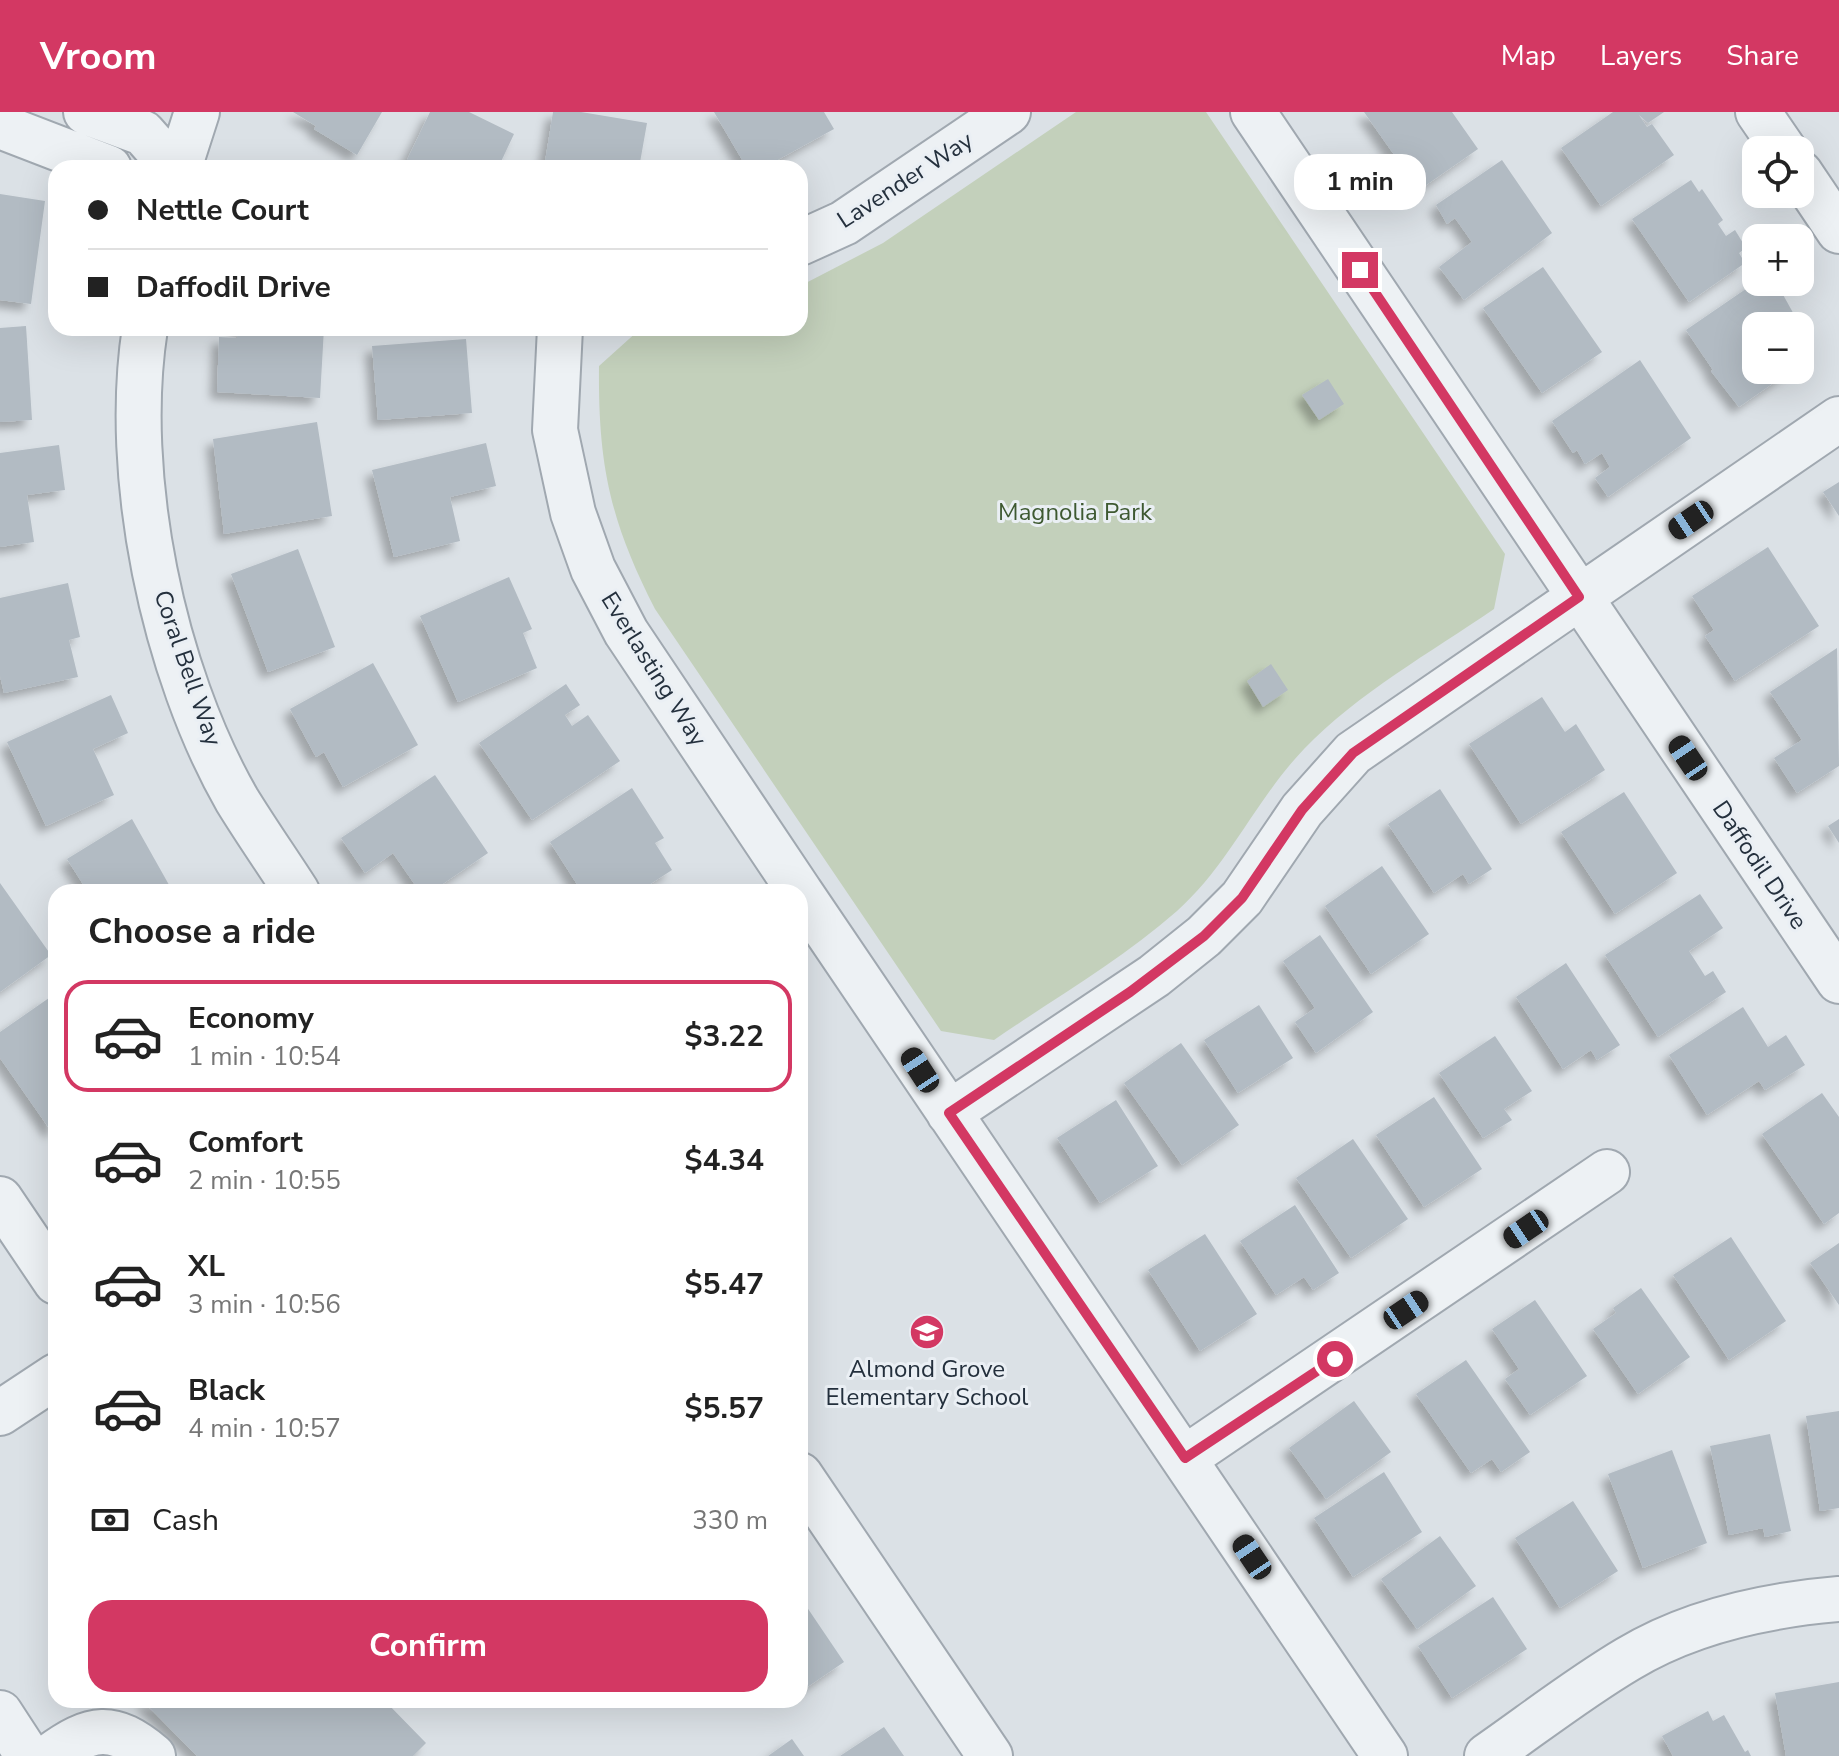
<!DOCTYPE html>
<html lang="en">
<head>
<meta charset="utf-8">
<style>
	body { margin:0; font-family:"Nunito Sans",sans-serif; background:#f2f2f2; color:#222; height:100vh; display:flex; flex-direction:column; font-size:30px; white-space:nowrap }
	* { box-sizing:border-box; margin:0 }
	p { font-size:26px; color:#767676 }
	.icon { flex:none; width:44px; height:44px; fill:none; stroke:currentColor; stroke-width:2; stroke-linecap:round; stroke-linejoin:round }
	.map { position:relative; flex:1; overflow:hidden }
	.sheet { position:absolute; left:48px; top:772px; width:760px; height:824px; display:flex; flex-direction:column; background:#fff; border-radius:24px; box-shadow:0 8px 32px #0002 }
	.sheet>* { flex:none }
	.top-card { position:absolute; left:48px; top:48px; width:760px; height:176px; border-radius:24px; box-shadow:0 8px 32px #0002; display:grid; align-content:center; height:176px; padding:0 40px; background:#fff }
	.tools { position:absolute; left:1742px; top:24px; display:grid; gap:16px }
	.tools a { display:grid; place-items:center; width:72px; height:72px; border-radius:16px; background:#fff; box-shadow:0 8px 32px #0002; font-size:40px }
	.end { position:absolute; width:36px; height:36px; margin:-18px; border:10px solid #d33863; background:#fff; box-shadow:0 0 0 4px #fff }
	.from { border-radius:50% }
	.bubble { position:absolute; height:56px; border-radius:24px; background:#fff; box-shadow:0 8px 32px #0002; font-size:26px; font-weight:700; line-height:56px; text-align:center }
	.car { position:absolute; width:24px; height:48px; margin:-24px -12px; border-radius:10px; box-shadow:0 0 6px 2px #0007; background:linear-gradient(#222 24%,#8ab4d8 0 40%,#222 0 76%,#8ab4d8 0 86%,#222 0) }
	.top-card b { display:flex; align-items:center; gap:28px; height:76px; font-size:30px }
	.top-card b+b { border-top:2px solid #e0e0e0 }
	.top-card i { width:20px; height:20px; background:#222 }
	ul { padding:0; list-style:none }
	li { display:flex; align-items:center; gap:24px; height:112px; margin:0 16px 12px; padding:0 24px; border:4px solid transparent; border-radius:24px }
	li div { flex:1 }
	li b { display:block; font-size:30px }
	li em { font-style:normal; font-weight:700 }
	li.selected { border-color:#d33863 }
	li>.icon { width:72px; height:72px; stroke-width:1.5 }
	h2 { padding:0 40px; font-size:36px; line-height:96px }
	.pay { display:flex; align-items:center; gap:20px; height:88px; padding:0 40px; font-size:30px }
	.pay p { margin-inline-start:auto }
	.cta { display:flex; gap:16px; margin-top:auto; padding:16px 40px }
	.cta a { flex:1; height:92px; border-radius:24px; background:#d33863; color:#fff; font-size:32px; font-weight:700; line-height:92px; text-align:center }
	header { display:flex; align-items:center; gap:48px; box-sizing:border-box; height:112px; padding:0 40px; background:#d33863; color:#fff }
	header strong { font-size:38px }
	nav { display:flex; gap:44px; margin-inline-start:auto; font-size:28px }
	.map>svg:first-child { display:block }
	.green { fill:#c3d0bb }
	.building { fill:#b2bbc3; filter:url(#shadow) }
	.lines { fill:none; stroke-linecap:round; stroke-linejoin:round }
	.minor-casing { stroke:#a0a8b0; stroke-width:48 }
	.minor { stroke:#edf1f4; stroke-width:44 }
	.route { stroke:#d33863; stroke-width:10 }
	.labels { text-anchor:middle; stroke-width:6; stroke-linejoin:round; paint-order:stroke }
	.street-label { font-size:24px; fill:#24303d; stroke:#eaeff4 }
	.park-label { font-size:24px; fill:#3e5931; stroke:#eaeff4 }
	.poi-label { font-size:24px; fill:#24303d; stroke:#eaeff4 }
</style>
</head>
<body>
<header>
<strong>Vroom</strong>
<nav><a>Map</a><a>Layers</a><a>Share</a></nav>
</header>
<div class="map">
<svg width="1839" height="1644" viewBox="0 0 1839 1644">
	<defs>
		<filter id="shadow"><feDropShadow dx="-7" dy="7" stdDeviation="4" flood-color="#0004"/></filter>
	</defs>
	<rect width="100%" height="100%" fill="#dbe1e6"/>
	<path class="green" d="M 1076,0 L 1206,0 L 1505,442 L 1494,497 C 1430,541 1358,581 1304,637 C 1256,687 1229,753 1177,799 C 1121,848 1055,886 994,928 L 941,919 L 655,497 C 610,409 598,353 599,254 L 639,218 L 800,216 L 800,174 L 883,131 Z"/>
	<path class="building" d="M 293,0 L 382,0 L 357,43 L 314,17 L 316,14 Z
		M 430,0 L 469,0 L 514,22 L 498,56 L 418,56 L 406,50 Z
		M 553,0 L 581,0 L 647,11 L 639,56 L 544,56 Z
		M 714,0 L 824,0 L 834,17 L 763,56 L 747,56 Z
		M 1364,0 L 1452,0 L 1478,37 L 1419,78 Z
		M 1613,0 L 1664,0 L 1648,11 L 1639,3 L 1647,15 L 1652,12 L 1674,43 L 1601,94 L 1561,36 Z
		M 1502,48 L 1552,121 L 1464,188 L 1439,155 L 1472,130 L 1455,106 L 1447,112 L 1436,93 Z
		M 1691,68 L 1699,80 L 1702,77 L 1723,108 L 1718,112 L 1726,124 L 1735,118 L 1746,136 L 1739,141 L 1745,151 L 1689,190 L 1632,107 Z
		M 0,82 L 45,89 L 31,192 L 0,188 Z
		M 1543,155 L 1602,240 L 1542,281 L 1483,196 Z
		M 1756,170 L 1776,170 L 1797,208 L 1788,214 L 1756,214 L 1756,258 L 1792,258 L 1739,295 L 1711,259 L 1713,258 L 1686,218 Z
		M 26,214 L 32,308 L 0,310 L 0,216 Z
		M 238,216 L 324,216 L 320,286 L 217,280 L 219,225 L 237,226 Z
		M 466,227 L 472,301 L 378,308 L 372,234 Z
		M 1800,228 L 1811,245 L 1800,252 Z
		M 1640,248 L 1691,326 L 1608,385 L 1595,366 L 1610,355 L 1602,341 L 1585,352 L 1577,338 L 1573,341 L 1552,309 Z
		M 1328,267 L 1344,292 L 1319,308 L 1302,283 Z
		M 317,310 L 332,404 L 224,422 L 213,327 Z
		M 486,331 L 496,374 L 450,385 L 460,429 L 394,445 L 372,358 Z
		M 59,333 L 65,378 L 27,383 L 34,430 L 0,435 L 0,341 Z
		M 1839,370 L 1839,404 L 1823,380 Z
		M 1768,435 L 1819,514 L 1735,569 L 1705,524 L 1714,518 L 1692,484 Z
		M 298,437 L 335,535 L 268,560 L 231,462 Z
		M 509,465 L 532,517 L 523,521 L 537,556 L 458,590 L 420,504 Z
		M 68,471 L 80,525 L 69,528 L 78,565 L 4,581 L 0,564 L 0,486 Z
		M 1837,536 L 1839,654 L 1797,681 L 1774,646 L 1802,628 L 1770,580 Z
		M 373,551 L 418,633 L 343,675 L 324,640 L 316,645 L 290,597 Z
		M 1271,552 L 1288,578 L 1263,595 L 1247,569 Z
		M 566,572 L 580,593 L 565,603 L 572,614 L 588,603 L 620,649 L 532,708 L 479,631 Z
		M 111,583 L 128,621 L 93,637 L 114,683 L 46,714 L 7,630 Z
		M 1542,585 L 1565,620 L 1576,612 L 1605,658 L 1521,712 L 1469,632 Z
		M 435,663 L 488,741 L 431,780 L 420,780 L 393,741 L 365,761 L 341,726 Z
		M 632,676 L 664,726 L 655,731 L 672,758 L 638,780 L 582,780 L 550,730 Z
		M 1440,677 L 1492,757 L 1469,772 L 1463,762 L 1434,781 L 1388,712 Z
		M 1624,680 L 1677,761 L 1615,802 L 1561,720 Z
		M 132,707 L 173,780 L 88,780 L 67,747 Z
		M 1839,707 L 1839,731 L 1828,714 Z
		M 1382,754 L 1429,822 L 1371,862 L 1325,794 Z
		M 0,771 L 51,843 L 0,880 Z
		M 1700,782 L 1723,816 L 1689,839 L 1705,864 L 1713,859 L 1726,880 L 1658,925 L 1605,843 Z
		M 1320,823 L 1373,900 L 1316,941 L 1295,910 L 1315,896 L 1283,849 Z
		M 1566,851 L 1620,933 L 1597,948 L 1591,938 L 1563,957 L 1516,885 Z
		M 49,886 L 56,896 L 56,1016 L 51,1019 L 0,946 L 0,920 Z
		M 1259,893 L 1293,946 L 1238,981 L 1204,928 Z
		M 1743,895 L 1768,935 L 1786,923 L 1805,953 L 1765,978 L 1759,969 L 1707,1003 L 1669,943 Z
		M 1495,924 L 1532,979 L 1504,997 L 1512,1008 L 1483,1026 L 1439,961 Z
		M 1181,931 L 1239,1013 L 1182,1053 L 1124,971 Z
		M 1822,981 L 1839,1005 L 1839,1101 L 1824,1112 L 1762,1022 Z
		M 1434,985 L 1482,1057 L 1424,1095 L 1376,1023 Z
		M 1116,988 L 1158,1054 L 1100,1091 L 1057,1026 Z
		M 1353,1027 L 1408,1107 L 1351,1146 L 1296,1066 Z
		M 1295,1093 L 1339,1161 L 1313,1178 L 1304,1165 L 1276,1183 L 1240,1129 Z
		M 1205,1122 L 1257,1202 L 1200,1239 L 1148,1158 Z
		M 1731,1125 L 1786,1209 L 1729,1248 L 1673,1163 Z
		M 1839,1131 L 1839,1193 L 1810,1151 Z
		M 1641,1176 L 1690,1245 L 1638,1282 L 1593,1217 L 1616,1201 L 1613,1196 Z
		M 1535,1188 L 1587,1264 L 1530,1303 L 1505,1267 L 1519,1257 L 1492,1217 Z
		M 1466,1248 L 1530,1340 L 1501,1360 L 1492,1347 L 1471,1361 L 1416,1282 Z
		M 1354,1289 L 1391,1340 L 1326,1387 L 1289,1336 Z
		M 1839,1299 L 1839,1396 L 1820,1399 L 1806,1304 Z
		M 1770,1322 L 1791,1419 L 1765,1425 L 1763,1416 L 1729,1423 L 1710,1334 Z
		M 1672,1338 L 1707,1431 L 1643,1456 L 1608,1362 Z
		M 1384,1360 L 1422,1420 L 1353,1465 L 1314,1406 Z
		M 1573,1389 L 1618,1459 L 1560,1496 L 1515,1426 Z
		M 1440,1424 L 1476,1474 L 1417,1517 L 1381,1467 Z
		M 800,1485 L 844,1550 L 800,1580 Z
		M 1493,1485 L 1527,1537 L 1452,1586 L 1418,1534 Z
		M 1839,1570 L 1839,1644 L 1786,1644 L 1775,1581 Z
		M 142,1588 L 313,1588 L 322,1596 L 330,1588 L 384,1588 L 426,1631 L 413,1644 L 197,1644 Z
		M 1708,1599 L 1713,1609 L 1724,1603 L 1745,1640 L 1748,1638 L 1751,1644 L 1673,1644 L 1662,1624 Z
		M 884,1615 L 904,1644 L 840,1644 Z
		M 792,1627 L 804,1644 L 768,1644 Z"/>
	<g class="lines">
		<g class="minor-casing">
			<path id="minor" d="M 86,0 L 143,21 L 174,56
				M 1253,0 L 1839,869
				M 1758,0 L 1784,38
				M 0,14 L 109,56
				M 179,56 L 197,0
				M 1800,61 L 1839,119
				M 800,131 L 844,111 L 1008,0
				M 145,216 C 122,363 163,559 237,688 C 256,719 277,749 297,780
				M 560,216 L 555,318 L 573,401 L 593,457 L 626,520 L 800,780
				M 800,780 L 1385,1644
				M 949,1001 L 1154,864 L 1204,824 L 1242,786 L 1302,698 L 1353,641 L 1839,307
				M 0,1087 L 56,1170
				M 0,1301 L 56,1264
				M 1185,1346 L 1607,1060
				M 800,1363 L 990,1644
				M 0,1601 L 28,1644
				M 50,1644 C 91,1614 113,1610 153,1644
				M 1487,1644 C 1533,1612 1579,1576 1628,1547 C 1691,1509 1767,1493 1839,1487"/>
		</g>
		<use href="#minor" class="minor"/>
	</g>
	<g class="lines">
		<path class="route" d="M 1335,1247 L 1185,1346 L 949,1001 L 1130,880 L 1204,824 L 1242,786 L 1302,698 L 1353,641 L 1579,485 L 1360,158"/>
	</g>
	<defs>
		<g id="school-disc" transform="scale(1.8)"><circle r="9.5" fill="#d33863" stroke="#eaeff4"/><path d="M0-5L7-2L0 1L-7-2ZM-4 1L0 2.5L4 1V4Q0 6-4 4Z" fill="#fff"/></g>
	</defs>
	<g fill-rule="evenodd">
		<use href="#school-disc" x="927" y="1220"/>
	</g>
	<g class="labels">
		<g class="street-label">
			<text transform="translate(905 68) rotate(-33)" y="8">Lavender Way</text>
			<text transform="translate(188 556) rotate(71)" y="8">Coral Bell Way</text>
			<text transform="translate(654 557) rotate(58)" y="8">Everlasting Way</text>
			<text transform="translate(1760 753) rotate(56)" y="8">Daffodil Drive</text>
		</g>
		<g class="park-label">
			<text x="1075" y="408">Magnolia Park</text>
		</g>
		<g class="poi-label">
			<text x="927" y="1265">Almond Grove<tspan x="927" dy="28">Elementary School</tspan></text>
		</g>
	</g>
</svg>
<div class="tools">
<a><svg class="icon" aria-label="locate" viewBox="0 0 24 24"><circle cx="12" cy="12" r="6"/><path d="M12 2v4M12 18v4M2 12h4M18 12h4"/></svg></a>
<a>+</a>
<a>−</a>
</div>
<i class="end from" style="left:1335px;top:1247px"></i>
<i class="end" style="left:1360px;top:158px"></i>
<div class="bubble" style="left:1294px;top:42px;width:132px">1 min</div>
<i class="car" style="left:1691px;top:408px;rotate:236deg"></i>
<i class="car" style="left:1688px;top:646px;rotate:326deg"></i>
<i class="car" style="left:920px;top:958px;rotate:327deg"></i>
<i class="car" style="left:1526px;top:1117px;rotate:236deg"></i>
<i class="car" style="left:1406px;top:1198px;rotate:56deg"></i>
<i class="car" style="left:1252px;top:1445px;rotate:326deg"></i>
<div class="top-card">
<b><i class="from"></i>Nettle Court</b>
<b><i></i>Daffodil Drive</b>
</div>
<section class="sheet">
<h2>Choose a ride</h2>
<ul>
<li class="selected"><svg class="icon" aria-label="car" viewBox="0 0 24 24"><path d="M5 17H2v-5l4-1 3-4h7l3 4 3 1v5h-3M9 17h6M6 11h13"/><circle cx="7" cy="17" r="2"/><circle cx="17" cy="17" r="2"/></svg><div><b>Economy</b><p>1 min · 10:54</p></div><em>$3.22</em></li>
<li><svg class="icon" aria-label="car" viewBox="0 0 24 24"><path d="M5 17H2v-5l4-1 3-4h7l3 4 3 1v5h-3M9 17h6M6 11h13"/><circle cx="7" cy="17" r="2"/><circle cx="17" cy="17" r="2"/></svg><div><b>Comfort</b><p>2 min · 10:55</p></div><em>$4.34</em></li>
<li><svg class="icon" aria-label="car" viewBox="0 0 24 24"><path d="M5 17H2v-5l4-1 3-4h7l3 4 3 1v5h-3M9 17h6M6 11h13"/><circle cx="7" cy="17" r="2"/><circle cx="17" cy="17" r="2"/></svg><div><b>XL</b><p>3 min · 10:56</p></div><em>$5.47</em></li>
<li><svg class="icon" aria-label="car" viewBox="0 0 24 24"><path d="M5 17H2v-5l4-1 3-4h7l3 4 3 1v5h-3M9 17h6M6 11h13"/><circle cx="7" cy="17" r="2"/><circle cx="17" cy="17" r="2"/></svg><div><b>Black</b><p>4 min · 10:57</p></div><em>$5.57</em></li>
</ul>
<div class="pay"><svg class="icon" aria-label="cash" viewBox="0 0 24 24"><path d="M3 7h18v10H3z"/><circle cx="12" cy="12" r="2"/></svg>Cash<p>330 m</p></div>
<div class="cta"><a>Confirm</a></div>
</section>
</div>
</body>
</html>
